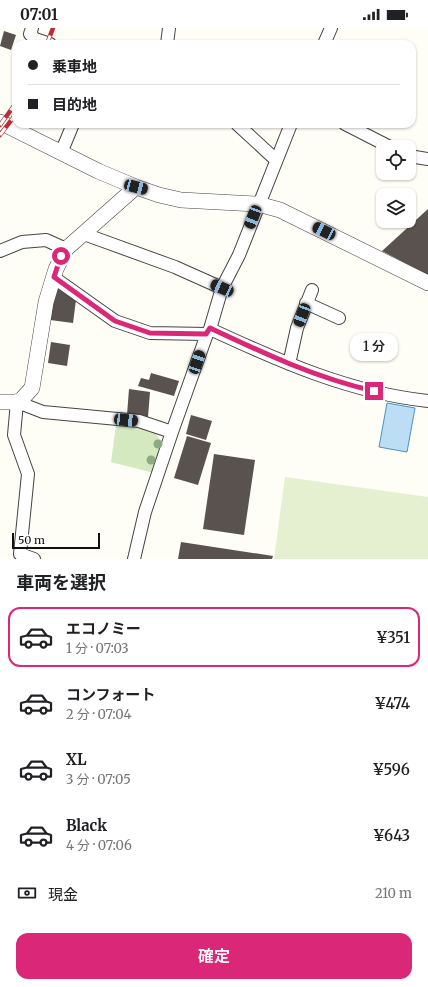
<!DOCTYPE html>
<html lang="ja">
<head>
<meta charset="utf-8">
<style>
	body { margin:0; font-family:Merriweather,"Noto Sans JP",serif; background:#f2f2f2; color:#202124; height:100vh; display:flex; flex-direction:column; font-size:15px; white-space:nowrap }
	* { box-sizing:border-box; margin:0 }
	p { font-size:13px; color:#757577 }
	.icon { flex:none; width:22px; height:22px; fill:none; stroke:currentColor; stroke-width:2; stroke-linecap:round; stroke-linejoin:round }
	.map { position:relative; height:531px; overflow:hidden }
	.sheet { display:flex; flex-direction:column; background:#fff; flex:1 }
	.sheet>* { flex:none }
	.top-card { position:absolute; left:12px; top:12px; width:404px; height:88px; border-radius:12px; box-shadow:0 1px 3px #0004; display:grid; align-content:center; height:88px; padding:0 16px; background:#fff }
	.controls { position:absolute; left:376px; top:112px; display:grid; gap:8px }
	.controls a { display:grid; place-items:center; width:40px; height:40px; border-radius:8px; background:#fff; box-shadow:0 1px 3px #0004; font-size:20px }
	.scale { position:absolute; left:12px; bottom:10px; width:88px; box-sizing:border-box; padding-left:4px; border:2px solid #111; border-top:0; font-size:11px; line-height:14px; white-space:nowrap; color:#111; -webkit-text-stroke:3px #fff; paint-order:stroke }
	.end { position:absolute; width:18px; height:18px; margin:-9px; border:5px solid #db2777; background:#fff; box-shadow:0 0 0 2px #fff }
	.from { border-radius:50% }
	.bubble { position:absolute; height:28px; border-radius:12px; background:#fff; box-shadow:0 1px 3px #0004; font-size:13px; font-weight:600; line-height:28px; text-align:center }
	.car { position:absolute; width:12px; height:24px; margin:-12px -6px; border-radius:5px; box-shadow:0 0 3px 1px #0007; background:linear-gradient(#222 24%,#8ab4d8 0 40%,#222 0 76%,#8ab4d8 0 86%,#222 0) }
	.top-card b { display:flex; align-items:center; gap:14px; height:38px; font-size:15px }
	.top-card b+b { border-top:1px solid #e0e0e0 }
	.top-card i { width:10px; height:10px; background:#202124 }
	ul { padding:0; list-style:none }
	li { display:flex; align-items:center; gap:12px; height:60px; margin:0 8px 6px; padding:0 8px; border:2px solid transparent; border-radius:12px }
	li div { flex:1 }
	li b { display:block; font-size:15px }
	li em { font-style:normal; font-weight:600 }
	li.selected { border-color:#db2777 }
	li>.icon { width:36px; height:36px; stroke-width:1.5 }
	h2 { padding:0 16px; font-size:18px; line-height:48px }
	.pay { display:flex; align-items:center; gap:10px; height:44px; padding:0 16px; font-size:15px }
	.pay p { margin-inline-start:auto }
	.button { display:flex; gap:8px; margin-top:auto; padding:8px 16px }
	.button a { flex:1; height:46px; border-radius:12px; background:#db2777; color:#fff; font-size:16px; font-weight:600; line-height:46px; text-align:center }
	.status { display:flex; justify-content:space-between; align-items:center; height:28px; padding:0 20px; background:#fff; direction:ltr }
	.status svg { height:11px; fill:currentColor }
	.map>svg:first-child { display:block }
	.green { fill:#d4e9bf }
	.pitch { fill:#e5f0d1 }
	.water { fill:#bcdef4; stroke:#4792c7 }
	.building { fill:#59524e }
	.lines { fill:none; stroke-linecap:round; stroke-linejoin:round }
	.minor-casing { stroke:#444; stroke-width:14 }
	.tertiary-casing { stroke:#444; stroke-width:16 }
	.minor { stroke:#fff; stroke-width:12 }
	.tertiary { stroke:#fff; stroke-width:15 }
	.rail-casing { stroke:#bc2e33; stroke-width:4.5 }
	.rail { stroke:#fff; stroke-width:3; stroke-dasharray:9; stroke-linecap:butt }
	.tree { fill:#8daa82 }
	.route { stroke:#db2777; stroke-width:5 }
</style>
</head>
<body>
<div class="status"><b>07:01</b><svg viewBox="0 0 49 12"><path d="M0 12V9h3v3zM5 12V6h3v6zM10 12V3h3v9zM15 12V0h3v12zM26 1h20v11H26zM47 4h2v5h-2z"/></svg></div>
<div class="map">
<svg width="428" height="531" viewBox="0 0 428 531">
	<rect width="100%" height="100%" fill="#fefdf6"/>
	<path class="green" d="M 116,397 L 152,401 L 164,417 L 154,445 L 111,434 Z"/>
	<path class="pitch" d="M 285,449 L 428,469 L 428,531 L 274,531 Z"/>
	<path class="water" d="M 387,375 L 415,380 L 407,424 L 379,419 Z"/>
	<path class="building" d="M 4,3 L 16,7 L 11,22 L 0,18 Z
		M 428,181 L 428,247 L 382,223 Z
		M 56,258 L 76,272 L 73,295 L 50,292 Z
		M 51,314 L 70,317 L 67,338 L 48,335 Z
		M 151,345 L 179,353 L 174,368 L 138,358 L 141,350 L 149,352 Z
		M 129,361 L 150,364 L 148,389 L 127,387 Z
		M 191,387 L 212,393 L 206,412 L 186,406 Z
		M 187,408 L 211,415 L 198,457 L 174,450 Z
		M 214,426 L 255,432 L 244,507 L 203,501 Z
		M 181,514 L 273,528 L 272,531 L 178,531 Z"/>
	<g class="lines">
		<g class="minor-casing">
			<path id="minor" d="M 32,0 L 30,6 L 35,11 L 50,16
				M 167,16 L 169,0
				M 324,16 L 331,0
				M 237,96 L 276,132
				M 345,96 L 390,119
				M 61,125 L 73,96
				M 409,128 L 428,131
				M 84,206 L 175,239 L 222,260
				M 0,223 L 22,214 L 46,212 L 66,221
				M 53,249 L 115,293 L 150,305 L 207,306
				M 306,275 L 339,290
				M 210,301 C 279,333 351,365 428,373
				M 289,336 L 297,300 L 312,262
				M 172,404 L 207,306 L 210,301 L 222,260 L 239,227 L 291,96
				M 34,531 L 20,526 L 28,446 L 14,407 L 17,374 L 43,384 L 139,393 L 172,404 L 145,484 L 134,531"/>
		</g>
		<g class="tertiary-casing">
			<path id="tertiary" d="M 0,94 L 98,143 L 136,159 L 159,167 L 181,172 L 258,176 L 280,182 L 428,255
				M 0,374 L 17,374 L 22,371 L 32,360 L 46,274 L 56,241 L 66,221 L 136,159"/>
		</g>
		<use href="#minor" class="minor"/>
		<use href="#tertiary" class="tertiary"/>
		<g class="rail-casing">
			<path id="rail" d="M 47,16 L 53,0
				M 0,97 L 16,75
				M 0,107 L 16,86"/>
		</g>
		<use href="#rail" class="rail"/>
	</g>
	<g class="tree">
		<circle cx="158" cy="416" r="4.5"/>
		<circle cx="151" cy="432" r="4.5"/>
	</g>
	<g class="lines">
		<path class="route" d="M 61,228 L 54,249 L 115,293 L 150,305 L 206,306 L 210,300 C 263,325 316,350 374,363"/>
	</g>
</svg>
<div class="controls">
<a><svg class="icon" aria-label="locate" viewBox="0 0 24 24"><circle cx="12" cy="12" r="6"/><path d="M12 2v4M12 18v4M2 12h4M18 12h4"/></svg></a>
<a><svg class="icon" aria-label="layers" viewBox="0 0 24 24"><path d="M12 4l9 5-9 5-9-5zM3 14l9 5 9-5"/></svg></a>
</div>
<div class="scale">50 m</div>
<i class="end from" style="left:61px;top:228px"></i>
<i class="end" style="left:374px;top:363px"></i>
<div class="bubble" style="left:350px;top:305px;width:48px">1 分</div>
<i class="car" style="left:136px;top:159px;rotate:105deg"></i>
<i class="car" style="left:253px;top:189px;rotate:201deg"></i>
<i class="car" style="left:324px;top:203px;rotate:296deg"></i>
<i class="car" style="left:222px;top:260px;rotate:294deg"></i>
<i class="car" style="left:302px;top:287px;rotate:201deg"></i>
<i class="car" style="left:197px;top:334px;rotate:19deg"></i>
<i class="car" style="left:126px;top:392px;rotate:96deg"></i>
<div class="top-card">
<b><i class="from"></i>乗車地</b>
<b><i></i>目的地</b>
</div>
</div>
<section class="sheet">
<h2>車両を選択</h2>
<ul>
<li class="selected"><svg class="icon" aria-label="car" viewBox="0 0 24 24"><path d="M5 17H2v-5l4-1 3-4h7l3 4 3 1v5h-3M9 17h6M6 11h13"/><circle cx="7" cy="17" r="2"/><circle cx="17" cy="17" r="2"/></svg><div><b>エコノミー</b><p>1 分 · 07:03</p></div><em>¥351</em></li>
<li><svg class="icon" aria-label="car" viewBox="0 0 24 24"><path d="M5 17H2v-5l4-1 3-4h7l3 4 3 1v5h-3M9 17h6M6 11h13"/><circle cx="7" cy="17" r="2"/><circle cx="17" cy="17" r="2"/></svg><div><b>コンフォート</b><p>2 分 · 07:04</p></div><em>¥474</em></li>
<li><svg class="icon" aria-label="car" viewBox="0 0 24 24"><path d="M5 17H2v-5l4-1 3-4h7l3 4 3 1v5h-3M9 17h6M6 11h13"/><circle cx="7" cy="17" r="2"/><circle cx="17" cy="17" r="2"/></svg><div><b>XL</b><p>3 分 · 07:05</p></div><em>¥596</em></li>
<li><svg class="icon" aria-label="car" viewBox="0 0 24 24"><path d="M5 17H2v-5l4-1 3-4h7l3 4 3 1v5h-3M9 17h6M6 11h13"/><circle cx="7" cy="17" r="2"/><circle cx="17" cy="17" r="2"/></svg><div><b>Black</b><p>4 分 · 07:06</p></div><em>¥643</em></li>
</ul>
<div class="pay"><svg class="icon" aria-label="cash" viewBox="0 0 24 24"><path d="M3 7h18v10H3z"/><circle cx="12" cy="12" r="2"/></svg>現金<p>210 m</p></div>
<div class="button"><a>確定</a></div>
</section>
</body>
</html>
